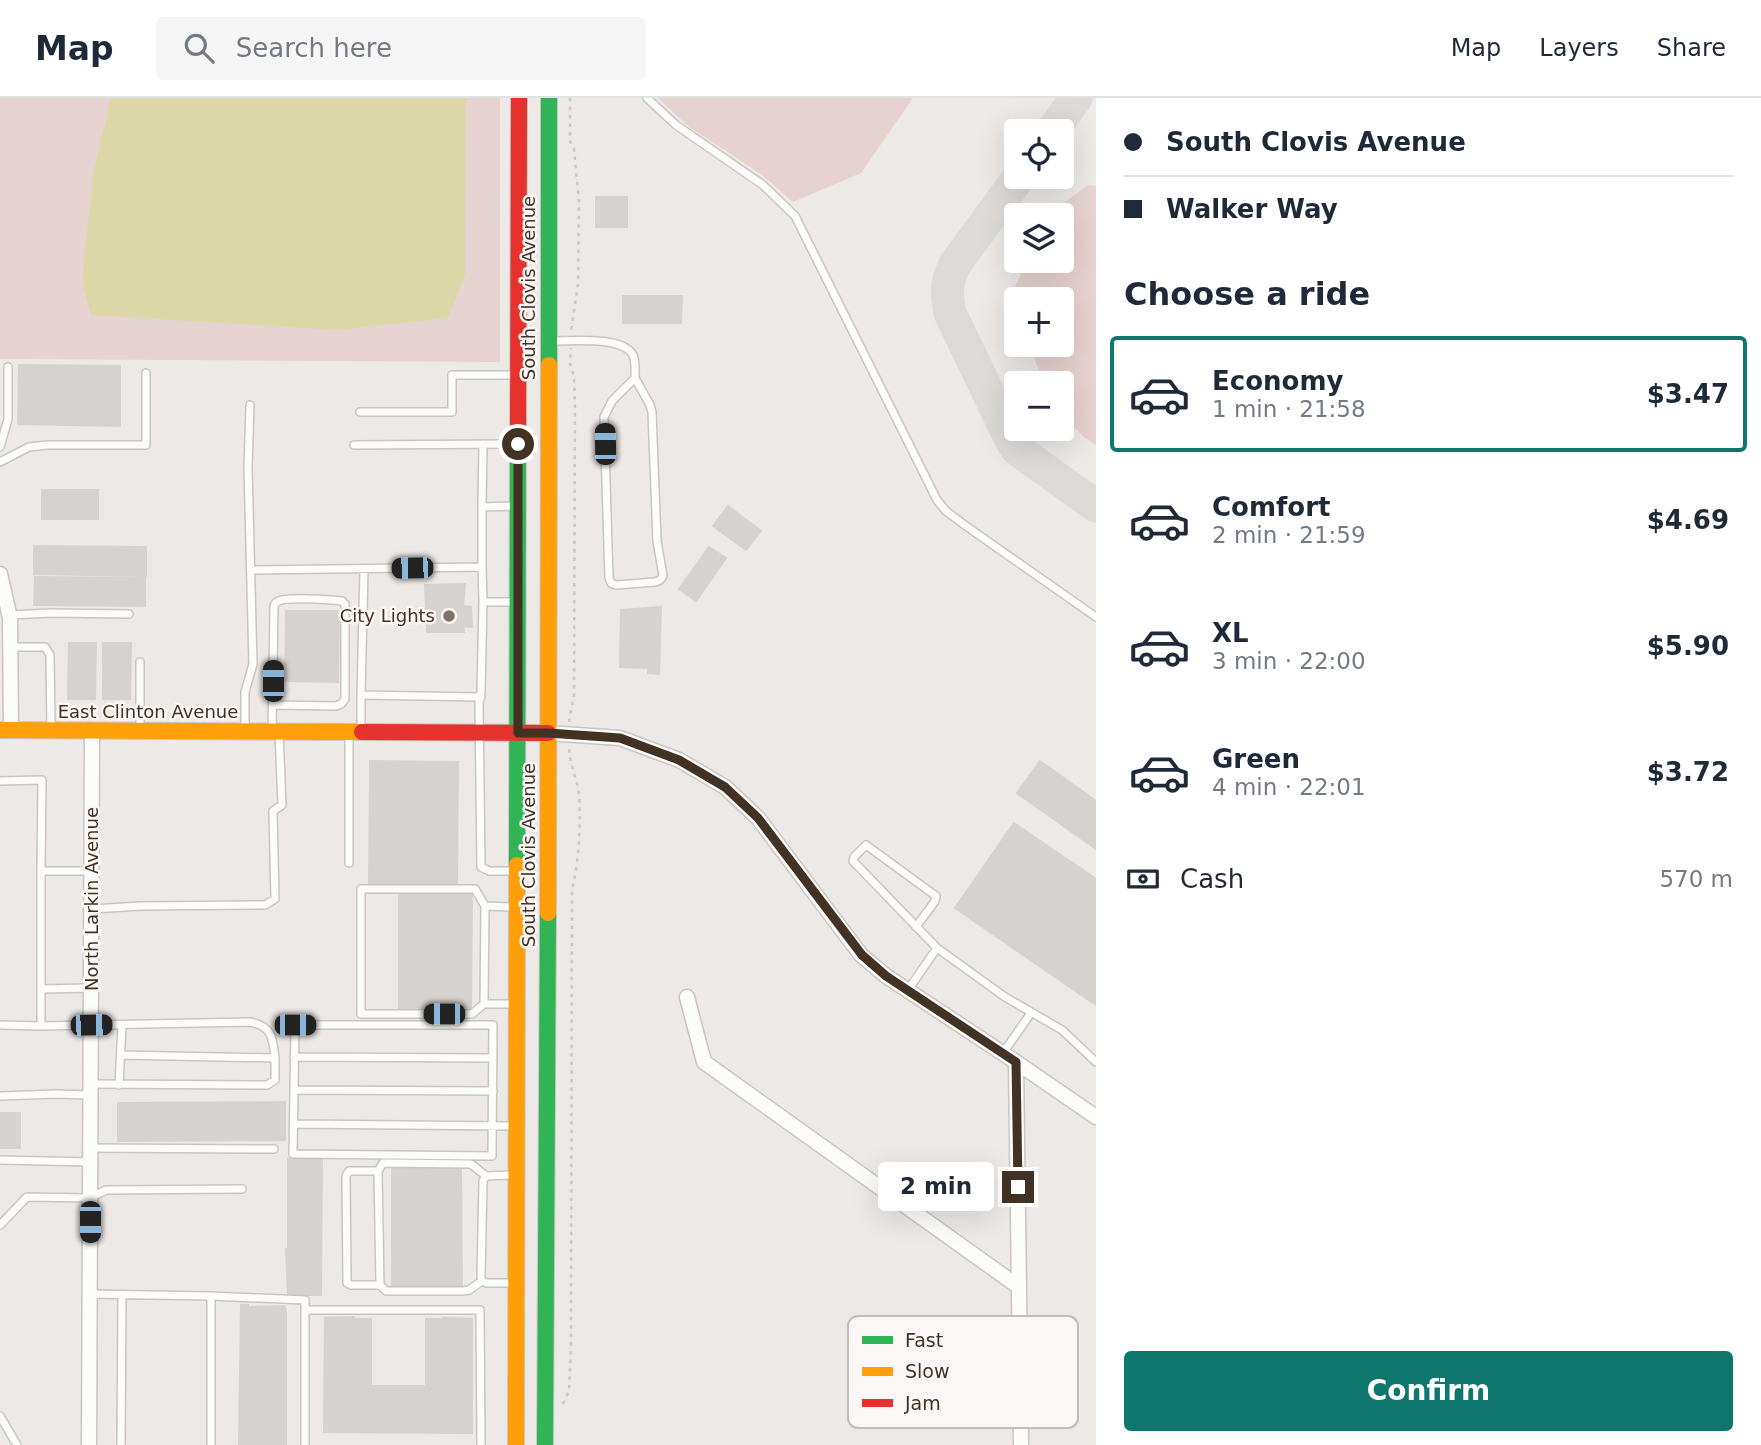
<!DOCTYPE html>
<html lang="en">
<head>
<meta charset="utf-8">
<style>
	body { margin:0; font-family:"DejaVu Sans",sans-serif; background:#f6f6f7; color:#1f2937; height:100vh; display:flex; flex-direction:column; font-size:26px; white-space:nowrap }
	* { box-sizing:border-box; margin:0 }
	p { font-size:23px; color:#747a83 }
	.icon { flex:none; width:38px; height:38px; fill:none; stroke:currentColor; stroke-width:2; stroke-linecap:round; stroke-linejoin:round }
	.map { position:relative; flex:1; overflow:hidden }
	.details { display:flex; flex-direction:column; background:#fff; width:665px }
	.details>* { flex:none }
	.guide { display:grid; align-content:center; height:154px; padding:0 28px; background:#fff }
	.tools { position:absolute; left:1004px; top:21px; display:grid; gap:14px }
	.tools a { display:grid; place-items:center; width:70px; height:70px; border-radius:7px; background:#fff; box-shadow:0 7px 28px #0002; font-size:35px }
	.end { position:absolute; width:32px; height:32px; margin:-16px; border:9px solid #423223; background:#fff; box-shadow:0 0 0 4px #fff }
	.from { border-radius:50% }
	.bubble { position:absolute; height:49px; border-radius:7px; background:#fff; box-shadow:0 7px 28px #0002; font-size:23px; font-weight:600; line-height:49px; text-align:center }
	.car { position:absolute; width:21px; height:42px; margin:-21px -10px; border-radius:9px; box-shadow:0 0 5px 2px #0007; background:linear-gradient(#222 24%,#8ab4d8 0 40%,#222 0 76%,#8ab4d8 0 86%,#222 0) }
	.guide b { display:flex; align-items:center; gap:24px; height:66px; font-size:26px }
	.guide b+b { border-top:2px solid #e0e1e3 }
	.guide i { width:18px; height:18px; background:#1f2937 }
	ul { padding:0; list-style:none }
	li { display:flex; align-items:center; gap:21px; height:116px; margin:0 14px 10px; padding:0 14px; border:4px solid transparent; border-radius:7px }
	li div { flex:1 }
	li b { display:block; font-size:26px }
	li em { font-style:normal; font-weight:600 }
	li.current { border-color:#0f766e }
	li>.icon { width:63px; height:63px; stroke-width:1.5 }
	h2 { padding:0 28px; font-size:32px; line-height:84px }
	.pay { display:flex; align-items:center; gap:18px; height:77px; padding:0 28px; font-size:26px }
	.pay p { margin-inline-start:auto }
	.button { display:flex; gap:14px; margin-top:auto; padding:14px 28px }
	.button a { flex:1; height:80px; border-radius:7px; background:#0f766e; color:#fff; font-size:28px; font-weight:600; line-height:80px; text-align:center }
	header { display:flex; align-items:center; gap:42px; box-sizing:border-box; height:98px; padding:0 35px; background:#fff; border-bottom:2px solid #e0e1e3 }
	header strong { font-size:33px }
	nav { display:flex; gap:38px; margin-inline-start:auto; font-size:24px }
	.search { width:490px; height:63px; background:#f6f6f7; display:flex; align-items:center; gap:18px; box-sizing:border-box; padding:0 24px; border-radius:7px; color:#747a83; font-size:26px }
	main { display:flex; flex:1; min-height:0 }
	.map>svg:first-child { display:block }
	.green { fill:#e6d2d0 }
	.water { fill:#dcd7a7 }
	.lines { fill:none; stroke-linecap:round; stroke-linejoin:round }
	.taxiway { stroke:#dddad8; stroke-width:33 }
	.building { fill:#d6d2cf; stroke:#d6d2d0; stroke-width:2 }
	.lane-casing { stroke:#c9c5c3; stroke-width:10 }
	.street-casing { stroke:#c9c5c3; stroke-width:17 }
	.fast-casing { stroke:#c9c4c1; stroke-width:18 }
	.slow-casing { stroke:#c9c4c1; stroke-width:18 }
	.jam-casing { stroke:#c9c4c1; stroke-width:18 }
	.path { stroke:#cfc9c6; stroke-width:2.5; stroke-dasharray:3.5 5; stroke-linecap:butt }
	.lane { stroke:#fcfcfb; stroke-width:7 }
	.street { stroke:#fcfcfb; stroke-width:14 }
	.fast { stroke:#30b455; stroke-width:16 }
	.slow { stroke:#ff9f0a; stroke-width:16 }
	.jam { stroke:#e5322d; stroke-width:16 }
	.route { stroke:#423223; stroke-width:9 }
	.poi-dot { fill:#7e7268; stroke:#fbf7f6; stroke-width:2.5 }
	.labels { text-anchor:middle; stroke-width:5; stroke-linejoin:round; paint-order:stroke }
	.street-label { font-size:18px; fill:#423223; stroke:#fbf7f6 }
	.poi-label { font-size:18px; fill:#423223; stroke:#fbf7f6; text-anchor:end }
	.key { fill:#fbf7f6; stroke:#c4bcb7; stroke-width:2 }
	.key-label { font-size:19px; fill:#423223 }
</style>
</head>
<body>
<header>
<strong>Map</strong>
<div class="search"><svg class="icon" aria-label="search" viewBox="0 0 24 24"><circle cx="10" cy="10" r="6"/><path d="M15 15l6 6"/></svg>Search here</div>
<nav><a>Map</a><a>Layers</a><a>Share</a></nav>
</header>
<main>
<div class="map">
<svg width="1096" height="1347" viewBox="0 0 1096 1347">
	<rect width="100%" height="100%" fill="#ede9e7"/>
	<path class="green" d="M 0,0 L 500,0 L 500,264 L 0,261 Z
		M 658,0 L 913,0 L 861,75 L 793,104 L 761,76 L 689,29 Z
		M 1088,87 L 1096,88 L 1096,347 L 1085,340 L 1062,317 L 1062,285 L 1044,285 L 1029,247 L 1062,247 L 1062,201 L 1017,201 L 1017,216 L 1010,199 L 1027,163 L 1062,163 L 1062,117 L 1055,117 L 1065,104 Z"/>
	<path class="water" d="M 111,0 L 466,0 L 465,177 L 448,220 L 337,232 L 91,217 L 82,184 L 93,77 Z"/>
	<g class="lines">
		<path class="taxiway" d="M 1052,33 L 1076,0
			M 1019,79 L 955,166 C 946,185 946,194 950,215 L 1010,340 L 1016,350 L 1026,358 L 1096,408"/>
	</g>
	<path class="building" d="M 596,99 L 627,99 L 627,129 L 596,129 Z
		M 623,198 L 682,198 L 681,225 L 623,225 Z
		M 19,267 L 120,268 L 120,328 L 18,326 Z
		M 42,392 L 98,392 L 98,421 L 42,421 Z
		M 728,408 L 761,433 L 746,452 L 713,428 Z
		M 34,448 L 146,449 L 146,478 L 34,476 Z
		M 709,449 L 726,460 L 696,503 L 679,491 Z
		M 35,479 L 145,480 L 145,508 L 34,507 Z
		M 465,486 L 463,508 L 471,509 L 472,529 L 463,528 L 464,534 L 427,534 L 425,487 Z
		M 661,509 L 659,576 L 648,575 L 648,570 L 620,569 L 621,512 Z
		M 286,513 L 339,513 L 338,584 L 285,583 Z
		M 69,545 L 96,545 L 95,601 L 68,601 Z
		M 103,545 L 131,545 L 130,601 L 103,601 Z
		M 370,663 L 458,664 L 457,786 L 369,785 Z
		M 1040,663 L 1096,703 L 1096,751 L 1017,695 Z
		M 1014,725 L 1096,781 L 1096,907 L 955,810 Z
		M 399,794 L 472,795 L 471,911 L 399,910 Z
		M 285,1004 L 285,1042 L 118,1043 L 118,1005 Z
		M 0,1015 L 20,1015 L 20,1050 L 0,1050 Z
		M 288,1061 L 322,1061 L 321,1197 L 288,1197 L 286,1151 L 288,1151 Z
		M 392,1067 L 461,1067 L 462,1189 L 392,1190 Z
		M 241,1207 L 248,1207 L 248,1209 L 285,1208 L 286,1215 L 286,1347 L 239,1347 Z
		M 354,1219 L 354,1221 L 371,1221 L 371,1288 L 426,1288 L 426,1221 L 443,1221 L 443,1220 L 472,1221 L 472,1335 L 324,1334 L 325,1220 Z"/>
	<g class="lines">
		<g class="lane-casing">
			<path id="lane" d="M 647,0 L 676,27 L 763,87 L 795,118 L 937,402 L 946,413 L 966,428 L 1096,519
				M 553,243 C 573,243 622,238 633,257 C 636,264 635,273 635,280 L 612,303 L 604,319 L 609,480 L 611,485 L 616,487 L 655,484 L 660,482 L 663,478 L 657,443 L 652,314 L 650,307 L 635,280
				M 360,314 L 452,314 L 452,277 L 514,277
				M 354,347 L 514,346
				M 0,349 L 8,321 L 8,269
				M 0,364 L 29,349 L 47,347 L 146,347 L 146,275
				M 482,409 L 483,346
				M 482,469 L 482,409 L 514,408
				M 251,472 L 482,469 L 483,504 L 514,504
				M 483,504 L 481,594 L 479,605 L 481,769 L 489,773 L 515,773
				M 10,517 L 51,515 L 129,516
				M 10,549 L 45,549 L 50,557 L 51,632
				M 361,597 L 364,471
				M 361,631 L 361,597 L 481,599
				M 140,632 L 140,564
				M 245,633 L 245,594 L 253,566 L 248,370 L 250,307
				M 272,633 L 274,508 C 275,507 275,505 277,504 C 284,498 331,502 342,503 L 345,506 L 345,601 L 341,606 L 336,608 L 273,607
				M 0,683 L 42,682 L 41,773
				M 349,765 L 349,635
				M 91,773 L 41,773 L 41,891 L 91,890
				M 513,809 L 485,808 L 484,906 L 514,906
				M 92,811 L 141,808 L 265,807 L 275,801 L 273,713 L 282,707 L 279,634
				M 916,829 L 935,803 L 936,798 L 866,747 L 854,759 L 853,763 L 937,850
				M 41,891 L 41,928 L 250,924 C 272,928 273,940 275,960
				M 908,892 L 937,850 L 1005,899 L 1062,932 L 1096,964
				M 484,906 L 472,916 L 361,916 L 361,791 L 475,791 L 485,808
				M 0,927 L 41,928
				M 295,927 L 493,927 L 492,1058 L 293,1056 Z
				M 1003,955 L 1031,915
				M 294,959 L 493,960
				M 91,986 L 267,987 L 275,982 L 275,960 L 122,957
				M 119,987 L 122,927
				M 294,992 L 493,993
				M 0,998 L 56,996 L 90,997
				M 294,1026 L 512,1028
				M 90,1050 L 274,1051
				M 0,1062 L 90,1064
				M 378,1073 L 349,1073 L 346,1078 L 347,1181 L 347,1185 L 351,1187 L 380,1187
				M 512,1077 L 486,1078 L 483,1083 L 481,1179 L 482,1183 L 487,1185 L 513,1185
				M 0,1127 L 27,1099 L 90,1100 L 106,1092 L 242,1091
				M 482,1183 L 469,1192 L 463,1193 L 386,1193 L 380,1187 L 378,1073 L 383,1065 L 471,1066 L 486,1078
				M 90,1196 L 211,1198 L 211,1347
				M 211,1198 L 305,1202 L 305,1347
				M 305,1212 L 480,1212 L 481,1347
				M 0,1318 L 17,1347
				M 121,1347 L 122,1197"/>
		</g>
		<g class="street-casing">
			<path id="street" d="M 0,476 L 10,520 L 11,632
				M 548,635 L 620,640 L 679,662 L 725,689 L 758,720 L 861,857 L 886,878 L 1016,964 L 1096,1019
				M 687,899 L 704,964 L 1019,1189
				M 1016,964 L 1021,1347
				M 89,1347 L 92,633"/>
		</g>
		<g class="fast-casing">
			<path id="fast" d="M 549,267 L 549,0
				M 517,767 L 518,338
				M 545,1347 L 548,815"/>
		</g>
		<g class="slow-casing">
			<path id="slow" d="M 0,632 L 362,634
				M 548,815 L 549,267
				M 516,1347 L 517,767"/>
		</g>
		<g class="jam-casing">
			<path id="jam" d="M 518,338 L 519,0
				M 362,634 L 548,635"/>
		</g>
		<path class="path" d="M 570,0 L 570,43 L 574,51 L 579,103 L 578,186 L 571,233
			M 569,624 L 574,597 L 575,308 L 574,278 L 570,266 L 571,250
			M 563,1306 L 569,1293 L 571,1248 L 572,792 C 579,761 581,728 579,697 C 577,680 569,665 569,648"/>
		<use href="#lane" class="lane"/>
		<use href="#street" class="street"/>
		<use href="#fast" class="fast"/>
		<use href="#slow" class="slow"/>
		<use href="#jam" class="jam"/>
	</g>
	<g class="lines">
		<path class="route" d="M 518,346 L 518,635 L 548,635 L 620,640 L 679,662 L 725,689 L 758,720 L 862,857 L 886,878 L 1016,964 L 1018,1089"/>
	</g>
	<circle class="poi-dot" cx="449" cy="518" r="7"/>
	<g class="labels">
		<g class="street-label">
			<text transform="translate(529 190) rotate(-90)" y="6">South Clovis Avenue</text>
			<text x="148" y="620">East Clinton Avenue</text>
			<text transform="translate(529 757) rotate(-90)" y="6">South Clovis Avenue</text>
			<text transform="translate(92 801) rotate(-90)" y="6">North Larkin Avenue</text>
		</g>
		<g class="poi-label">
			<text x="435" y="524">City Lights</text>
		</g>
	</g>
	<rect x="848" y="1218" width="230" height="112" rx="10" class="key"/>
	<rect x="862" y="1238" width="31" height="8" fill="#30b455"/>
	<rect x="862" y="1269" width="31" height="9" fill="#ff9f0a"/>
	<rect x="862" y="1301" width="31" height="8" fill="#e5322d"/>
	<g class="key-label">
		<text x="905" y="1249">Fast</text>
		<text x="905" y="1280">Slow</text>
		<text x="905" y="1312">Jam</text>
	</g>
</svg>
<div class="tools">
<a><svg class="icon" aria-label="locate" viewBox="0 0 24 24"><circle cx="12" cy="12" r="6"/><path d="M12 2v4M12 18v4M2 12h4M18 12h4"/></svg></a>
<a><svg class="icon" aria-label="layers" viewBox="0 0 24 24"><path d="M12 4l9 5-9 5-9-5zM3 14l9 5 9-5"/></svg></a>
<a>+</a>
<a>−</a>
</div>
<i class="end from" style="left:518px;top:346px"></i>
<i class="end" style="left:1018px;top:1089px"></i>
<div class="bubble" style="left:878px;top:1064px;width:116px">2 min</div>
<i class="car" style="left:605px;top:346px;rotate:359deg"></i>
<i class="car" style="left:412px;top:470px;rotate:269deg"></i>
<i class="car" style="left:273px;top:583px;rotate:0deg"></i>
<i class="car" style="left:444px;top:916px;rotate:270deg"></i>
<i class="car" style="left:91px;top:927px;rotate:89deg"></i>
<i class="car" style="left:295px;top:927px;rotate:90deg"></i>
<i class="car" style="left:90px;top:1124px;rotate:180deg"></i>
</div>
<section class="details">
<div class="guide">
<b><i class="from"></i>South Clovis Avenue</b>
<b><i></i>Walker Way</b>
</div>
<h2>Choose a ride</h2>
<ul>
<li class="current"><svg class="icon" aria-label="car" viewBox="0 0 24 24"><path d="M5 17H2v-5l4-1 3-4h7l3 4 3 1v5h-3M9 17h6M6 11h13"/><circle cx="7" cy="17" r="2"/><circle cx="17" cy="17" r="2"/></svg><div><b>Economy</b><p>1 min · 21:58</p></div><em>$3.47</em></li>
<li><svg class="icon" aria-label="car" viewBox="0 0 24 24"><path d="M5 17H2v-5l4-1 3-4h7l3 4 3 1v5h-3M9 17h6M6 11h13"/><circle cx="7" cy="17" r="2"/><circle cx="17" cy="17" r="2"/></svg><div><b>Comfort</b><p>2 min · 21:59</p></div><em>$4.69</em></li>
<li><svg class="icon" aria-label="car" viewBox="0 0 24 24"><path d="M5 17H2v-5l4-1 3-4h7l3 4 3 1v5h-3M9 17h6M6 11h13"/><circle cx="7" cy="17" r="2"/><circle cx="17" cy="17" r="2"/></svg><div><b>XL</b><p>3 min · 22:00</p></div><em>$5.90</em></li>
<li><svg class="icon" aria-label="car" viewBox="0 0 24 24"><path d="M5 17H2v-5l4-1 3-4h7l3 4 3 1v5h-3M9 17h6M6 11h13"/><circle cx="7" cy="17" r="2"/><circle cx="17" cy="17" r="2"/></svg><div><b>Green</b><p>4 min · 22:01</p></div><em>$3.72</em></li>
</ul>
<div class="pay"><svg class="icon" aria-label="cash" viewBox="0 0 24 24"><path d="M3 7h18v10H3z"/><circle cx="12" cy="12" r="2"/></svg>Cash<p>570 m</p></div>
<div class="button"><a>Confirm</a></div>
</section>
</main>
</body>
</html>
